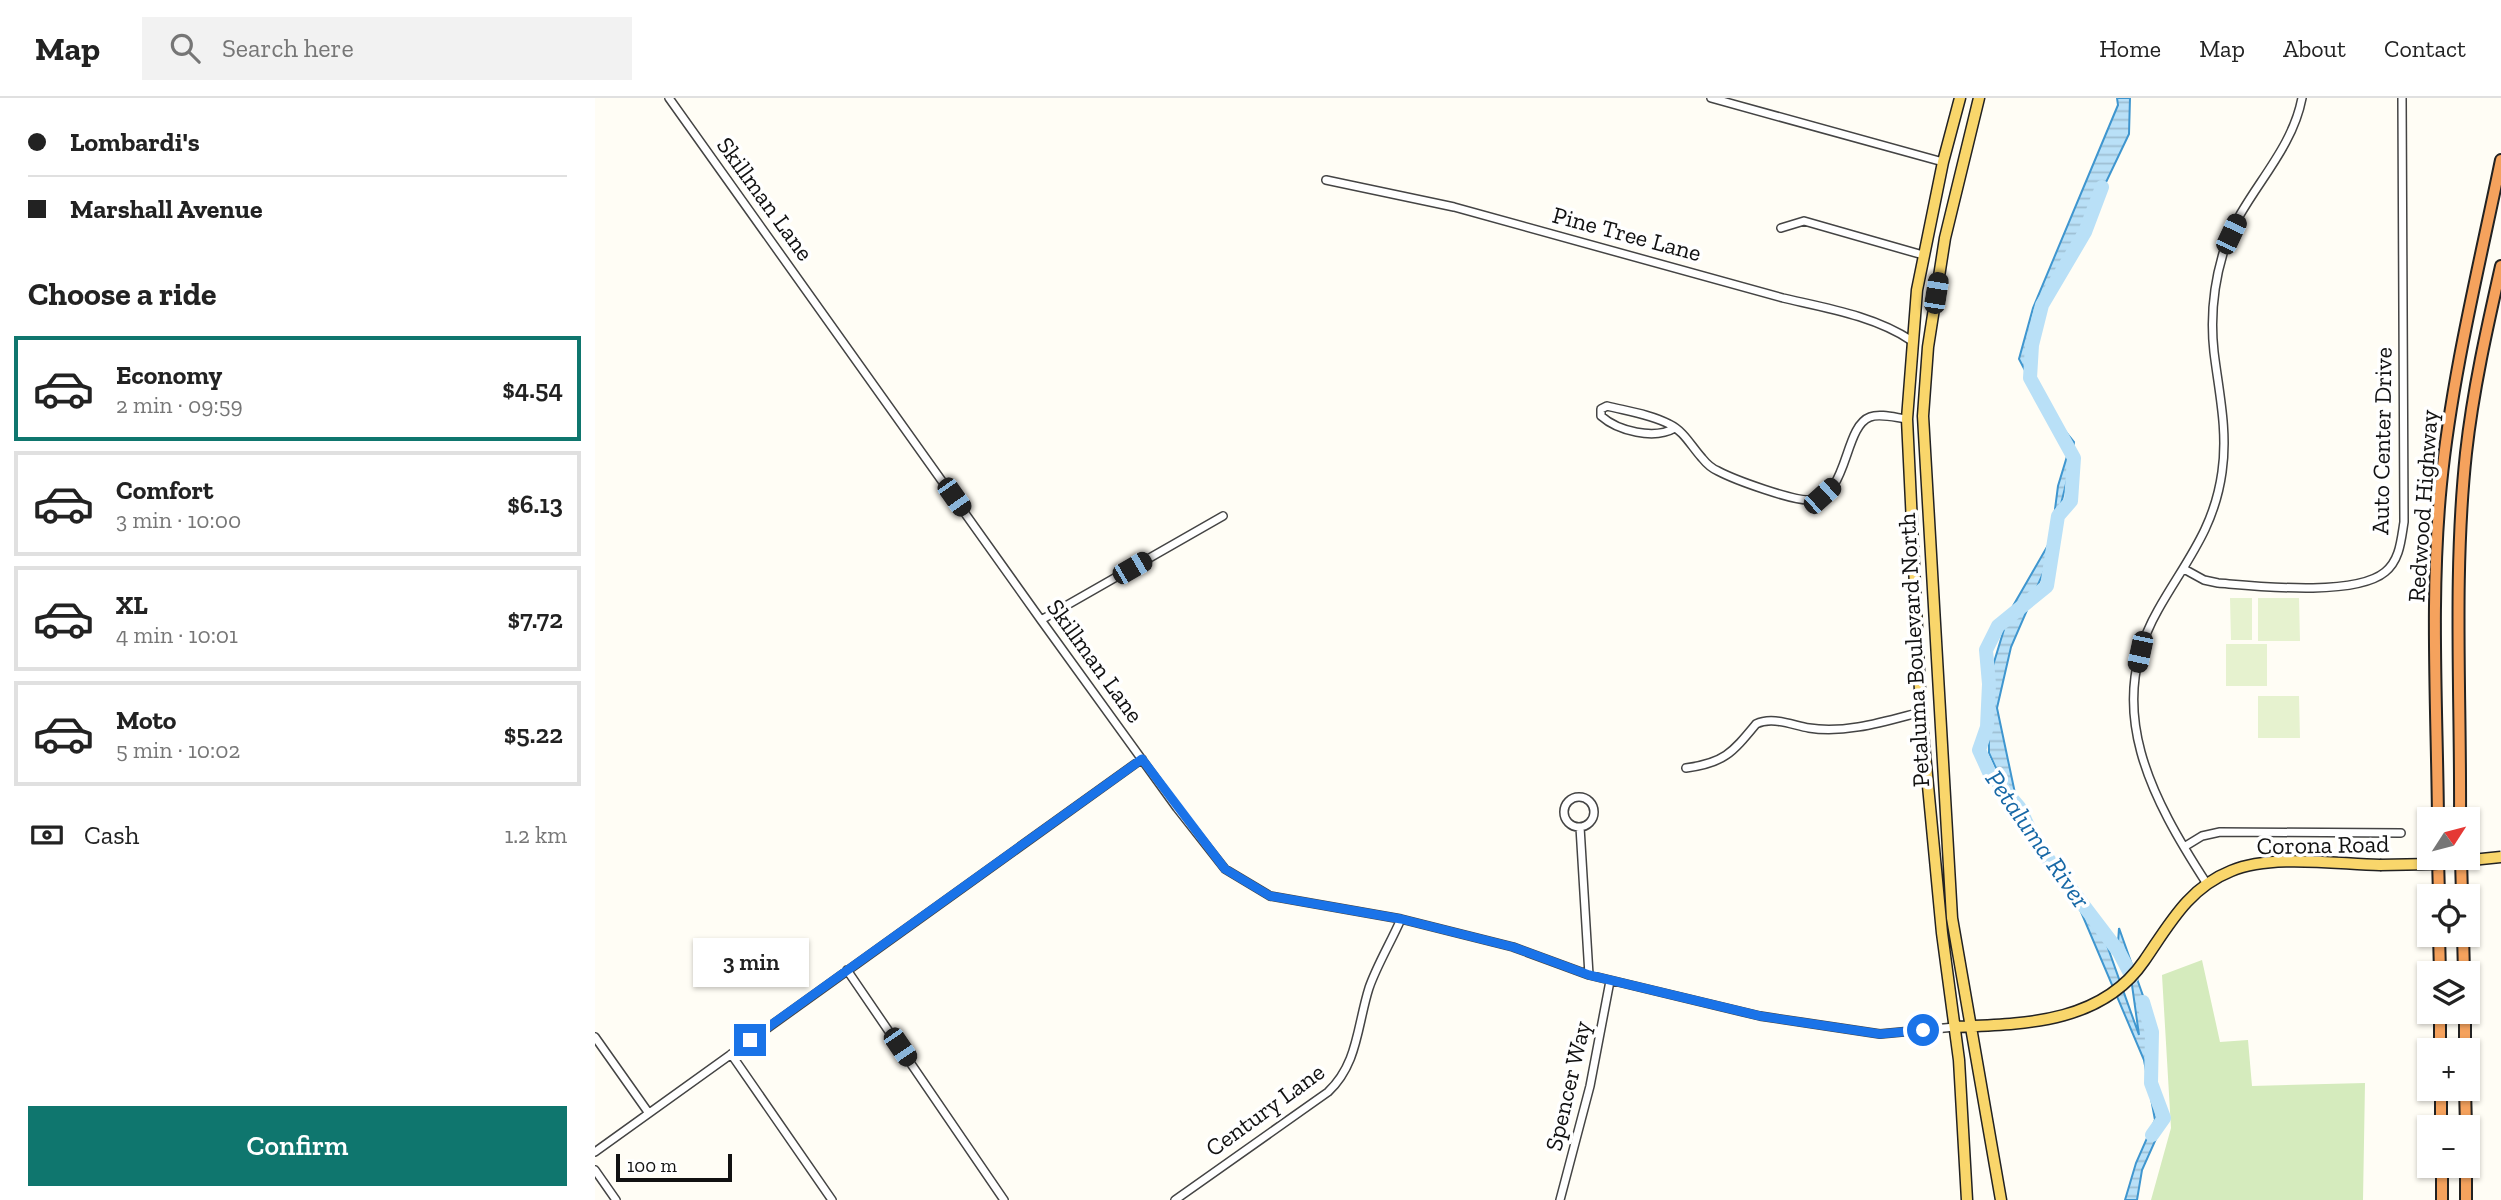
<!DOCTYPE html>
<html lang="en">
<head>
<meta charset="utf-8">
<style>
	body { margin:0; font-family:"Zilla Slab",serif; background:#f2f2f2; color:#222; height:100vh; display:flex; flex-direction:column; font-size:26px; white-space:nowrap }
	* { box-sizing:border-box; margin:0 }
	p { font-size:23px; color:#767676 }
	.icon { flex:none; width:38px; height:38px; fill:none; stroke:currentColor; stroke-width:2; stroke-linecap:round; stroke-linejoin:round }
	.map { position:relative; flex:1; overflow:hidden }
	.drawer { display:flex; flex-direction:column; background:#fff; width:595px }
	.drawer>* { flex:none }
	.top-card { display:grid; align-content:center; height:154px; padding:0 28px; background:#fff }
	.needle { width:46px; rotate:54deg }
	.tools { position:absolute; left:1822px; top:709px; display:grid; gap:14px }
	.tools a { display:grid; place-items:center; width:63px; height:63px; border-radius:0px; background:#fff; box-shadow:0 2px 5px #0004; font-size:35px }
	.scale { position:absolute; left:21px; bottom:18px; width:116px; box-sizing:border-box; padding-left:7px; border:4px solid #111; border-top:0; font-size:19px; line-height:24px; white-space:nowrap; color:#111; -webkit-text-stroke:5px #fff; paint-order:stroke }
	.end { position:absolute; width:32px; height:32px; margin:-16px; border:9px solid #1a73e8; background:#fff; box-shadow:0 0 0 4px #fff }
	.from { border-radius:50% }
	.bubble { position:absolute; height:49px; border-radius:0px; background:#fff; box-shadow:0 2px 5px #0004; font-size:23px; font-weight:600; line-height:49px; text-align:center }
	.car { position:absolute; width:21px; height:42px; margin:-21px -10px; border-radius:9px; box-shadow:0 0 5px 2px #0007; background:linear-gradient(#222 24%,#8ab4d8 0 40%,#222 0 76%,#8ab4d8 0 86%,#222 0) }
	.top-card b { display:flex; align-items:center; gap:24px; height:66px; font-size:26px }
	.top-card b+b { border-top:2px solid #e0e0e0 }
	.top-card i { width:18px; height:18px; background:#222 }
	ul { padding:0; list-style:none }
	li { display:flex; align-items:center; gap:21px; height:105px; margin:0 14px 10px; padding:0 14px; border:4px solid #e0e0e0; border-radius:0px }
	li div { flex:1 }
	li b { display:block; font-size:26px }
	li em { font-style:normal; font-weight:600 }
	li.on { border-color:#0f766e }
	li>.icon { width:63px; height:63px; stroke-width:1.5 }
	h2 { padding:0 28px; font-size:32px; line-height:84px }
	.pay { display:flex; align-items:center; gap:18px; height:77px; padding:0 28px; font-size:26px }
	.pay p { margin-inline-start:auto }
	.cta { display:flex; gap:14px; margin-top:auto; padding:14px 28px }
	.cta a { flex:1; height:80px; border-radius:0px; background:#0f766e; color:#fff; font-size:28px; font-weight:600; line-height:80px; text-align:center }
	header { display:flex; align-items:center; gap:42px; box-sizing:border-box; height:98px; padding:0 35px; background:#fff; border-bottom:2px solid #e0e0e0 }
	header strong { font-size:33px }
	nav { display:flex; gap:38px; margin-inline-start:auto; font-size:24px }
	.search { width:490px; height:63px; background:#f2f2f2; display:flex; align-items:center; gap:18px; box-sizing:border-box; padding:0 24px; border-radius:0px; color:#767676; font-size:26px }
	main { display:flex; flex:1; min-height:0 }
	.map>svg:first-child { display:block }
	.grass { fill:#d5ebbd }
	.pitch { fill:#e6f2cf }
	.water { fill:url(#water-rules); stroke:#3f96cf; stroke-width:2 }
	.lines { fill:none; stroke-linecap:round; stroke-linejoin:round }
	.river { stroke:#b9e0f7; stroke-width:14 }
	.minor-casing { stroke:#444; stroke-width:10 }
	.major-casing { stroke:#222; stroke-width:13 }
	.highway-casing { stroke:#222; stroke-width:14 }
	.minor { stroke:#fff; stroke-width:7 }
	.major { stroke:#f9d66b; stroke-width:10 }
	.highway { stroke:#f5a25d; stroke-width:10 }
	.major-bridge-casing { stroke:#222; stroke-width:13; stroke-linecap:butt }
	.major-bridge { stroke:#f9d66b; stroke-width:10 }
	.route { stroke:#1a73e8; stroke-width:9 }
	.labels { text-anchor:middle; stroke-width:7; stroke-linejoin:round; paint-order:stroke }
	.street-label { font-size:24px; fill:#111; stroke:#fff }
	.water-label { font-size:26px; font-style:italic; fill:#1768a6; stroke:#fff }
</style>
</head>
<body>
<header>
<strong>Map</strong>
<div class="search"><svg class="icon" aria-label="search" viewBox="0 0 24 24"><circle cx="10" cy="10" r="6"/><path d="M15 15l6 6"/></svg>Search here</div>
<nav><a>Home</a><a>Map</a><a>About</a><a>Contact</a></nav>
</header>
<main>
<section class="drawer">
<div class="top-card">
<b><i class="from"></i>Lombardi's</b>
<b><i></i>Marshall Avenue</b>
</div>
<h2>Choose a ride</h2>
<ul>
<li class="on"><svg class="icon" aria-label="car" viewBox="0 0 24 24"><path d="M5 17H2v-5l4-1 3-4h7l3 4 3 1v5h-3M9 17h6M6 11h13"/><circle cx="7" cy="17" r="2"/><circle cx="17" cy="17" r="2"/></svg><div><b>Economy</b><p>2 min · 09:59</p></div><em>$4.54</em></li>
<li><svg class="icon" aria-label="car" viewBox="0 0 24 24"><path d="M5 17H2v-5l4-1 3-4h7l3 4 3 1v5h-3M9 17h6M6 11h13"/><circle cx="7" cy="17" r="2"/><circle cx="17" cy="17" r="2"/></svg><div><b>Comfort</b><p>3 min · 10:00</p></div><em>$6.13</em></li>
<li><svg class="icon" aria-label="car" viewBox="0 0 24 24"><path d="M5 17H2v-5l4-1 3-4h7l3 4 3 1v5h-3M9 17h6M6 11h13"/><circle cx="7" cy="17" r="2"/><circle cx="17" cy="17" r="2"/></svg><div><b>XL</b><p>4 min · 10:01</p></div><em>$7.72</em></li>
<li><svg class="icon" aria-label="car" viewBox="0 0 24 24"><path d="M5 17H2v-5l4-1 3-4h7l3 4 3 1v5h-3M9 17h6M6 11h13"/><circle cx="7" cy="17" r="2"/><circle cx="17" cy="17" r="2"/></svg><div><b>Moto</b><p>5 min · 10:02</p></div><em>$5.22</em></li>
</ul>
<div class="pay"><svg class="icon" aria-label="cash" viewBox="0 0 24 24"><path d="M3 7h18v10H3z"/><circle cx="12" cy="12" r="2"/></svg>Cash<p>1.2 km</p></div>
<div class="cta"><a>Confirm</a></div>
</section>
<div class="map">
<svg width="1906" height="1102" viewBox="0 0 1906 1102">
	<defs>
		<pattern id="water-rules" width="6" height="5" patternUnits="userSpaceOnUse" patternTransform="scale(1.75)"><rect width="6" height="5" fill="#b9e0f7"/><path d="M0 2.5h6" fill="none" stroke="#9ebfd3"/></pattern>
	</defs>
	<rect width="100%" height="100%" fill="#fffdf5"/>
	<path class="grass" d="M 1607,862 L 1625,944 L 1653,942 L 1657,988 L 1770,985 L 1768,1102 L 1556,1102 L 1576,1030 L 1567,877 Z"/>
	<path class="pitch" d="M 1635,500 L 1657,500 L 1657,542 L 1636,542 Z
		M 1663,500 L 1704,500 L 1705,543 L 1663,543 Z
		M 1631,546 L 1672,546 L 1672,588 L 1631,588 Z
		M 1663,598 L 1704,598 L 1705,640 L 1663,640 Z"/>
	<path class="water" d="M 1522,0 L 1535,0 L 1534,36 L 1462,187 L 1440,224 L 1432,264 L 1462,323 L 1479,344 L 1476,366 L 1466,406 L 1465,436 L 1416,549 L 1402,610 L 1421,700 L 1449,749 L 1503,822 L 1544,937 L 1537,887 L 1523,845 L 1524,830 L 1553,912 L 1556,968 L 1569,1023 L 1547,1072 L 1542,1102 L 1530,1102 L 1541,1065 L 1560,1022 L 1549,962 L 1478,795 L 1423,718 L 1394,655 L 1393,584 L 1414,515 L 1456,442 L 1463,388 L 1473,355 L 1424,261 L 1438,210 L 1523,7 Z"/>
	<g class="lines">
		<path class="river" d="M 1507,89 L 1490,134 L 1447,207 L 1437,247 L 1435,280 L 1479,360 L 1476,403 L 1463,418 L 1452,488 L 1403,528 L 1391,552 L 1394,586 L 1392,629 L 1384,652 L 1394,674 L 1424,709 L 1441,745 L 1524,854 L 1537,879
			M 1548,904 L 1557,934 L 1556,985 L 1569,1020 L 1557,1037"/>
		<g class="minor-casing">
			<path id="minor" d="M 74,0 L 446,522 L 582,710 L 630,771 L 675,798 L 806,821 L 918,849 L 994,877 L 1165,918 L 1285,936 L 1360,929
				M 1116,0 L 1348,64
				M 731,82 L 859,109 L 1188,200 C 1231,210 1280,218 1317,243
				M 1186,130 L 1209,123 L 1328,157
				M 1080,330 C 1059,342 1023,333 1006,318 L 1006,311 L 1012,308 C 1032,313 1055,316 1074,326 C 1089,333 1096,348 1107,360 C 1111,365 1118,371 1123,373 C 1140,382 1198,403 1215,402 C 1254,400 1248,329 1275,319 C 1285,315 1302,320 1312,321
				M 1589,471 L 1609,482 L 1623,485 C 1661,488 1760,499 1790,474 C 1805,462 1806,442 1809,424 L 1807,0
				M 446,522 L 628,418
				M 1091,670 C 1129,665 1137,655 1161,626 C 1177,618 1197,627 1214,630 C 1251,636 1291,623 1326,614
				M969 714a15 15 0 1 1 30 0a15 15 0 1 1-30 0Z
				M 985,729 L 994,877
				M 1589,749 L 1607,738 L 1625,734 L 1806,735
				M 1612,786 C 1557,701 1507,610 1563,512 C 1590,464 1619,432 1627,374 C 1633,333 1624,295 1619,254 C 1615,218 1619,183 1630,149 C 1649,95 1696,57 1707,0
				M 252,872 L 409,1102
				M 0,939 L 53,1014
				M 136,956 L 237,1102
				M 0,1054 L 547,661
				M 0,1072 L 21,1102
				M 580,1102 L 733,994 C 763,966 762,928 774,890 C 782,867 796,844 806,821
				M 965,1102 L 995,988 L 1015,883"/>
		</g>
		<g class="major-casing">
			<path id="major" d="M 1365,0 L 1348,64 L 1322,192 L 1312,321 L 1326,614 L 1347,835 L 1364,962 L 1372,1102
				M 1384,0 L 1350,140 L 1333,249 L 1328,318 L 1357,820 L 1406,1102
				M 1360,929 C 1427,926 1506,926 1549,863 C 1574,827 1593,790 1636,773 C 1677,756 1741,766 1785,767"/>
		</g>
		<g class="highway-casing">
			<path id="highway" d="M 1843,721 C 1842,610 1835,497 1846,386 C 1857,277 1884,169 1906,62
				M 1865,721 C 1866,600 1858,476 1871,355 C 1878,292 1892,230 1906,168
				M 1843,760 L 1844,798
				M 1866,760 L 1867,798
				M 1844,836 L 1845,875
				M 1868,836 L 1869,875
				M 1845,914 L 1845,952
				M 1870,914 L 1870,952
				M 1846,990 L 1846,1029
				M 1870,990 L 1871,1029
				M 1847,1068 L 1847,1102
				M 1871,1068 L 1871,1102"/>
		</g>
		<use href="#minor" class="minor"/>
		<use href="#major" class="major"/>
		<use href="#highway" class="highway"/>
		<g class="major-bridge-casing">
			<path id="major-bridge" d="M 1785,767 L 1838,766 L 1906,759"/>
		</g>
		<use href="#major-bridge" class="major-bridge"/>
	</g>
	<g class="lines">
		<path class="route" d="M 155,942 L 547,661 L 630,771 L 675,798 L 806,821 L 918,849 L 994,877 L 1165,918 L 1285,936 L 1328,932"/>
	</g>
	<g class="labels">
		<g class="street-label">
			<text transform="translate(170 101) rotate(54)" y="8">Skillman Lane</text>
			<text transform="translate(1032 136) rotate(15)" y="8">Pine Tree Lane</text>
			<text transform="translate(1787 343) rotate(-89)" y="8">Auto Center Drive</text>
			<text transform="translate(1828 408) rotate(-86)" y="8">Redwood Highway</text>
			<text transform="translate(1319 552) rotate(-93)" y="8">Petaluma Boulevard North</text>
			<text transform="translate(500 563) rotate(54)" y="8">Skillman Lane</text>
			<text transform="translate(1728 747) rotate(-1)" y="8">Corona Road</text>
			<text transform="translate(973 988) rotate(-77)" y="8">Spencer Way</text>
			<text transform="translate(670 1012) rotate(-36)" y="8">Century Lane</text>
		</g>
		<g class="water-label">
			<text transform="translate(1443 741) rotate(55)" y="9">Petaluma River</text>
		</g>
	</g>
</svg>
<div class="tools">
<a><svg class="needle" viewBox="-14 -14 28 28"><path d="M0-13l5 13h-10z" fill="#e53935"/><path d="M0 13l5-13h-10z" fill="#767676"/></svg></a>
<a><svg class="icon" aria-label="locate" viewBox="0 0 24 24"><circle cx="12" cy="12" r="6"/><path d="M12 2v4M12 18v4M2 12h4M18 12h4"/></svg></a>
<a><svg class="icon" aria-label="layers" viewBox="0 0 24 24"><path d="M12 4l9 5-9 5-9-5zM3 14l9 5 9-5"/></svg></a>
<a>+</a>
<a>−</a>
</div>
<div class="scale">100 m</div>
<i class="end from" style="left:1328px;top:932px"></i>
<i class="end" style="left:155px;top:942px"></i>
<div class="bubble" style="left:98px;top:840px;width:116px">3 min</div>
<i class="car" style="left:1636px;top:136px;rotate:25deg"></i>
<i class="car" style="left:1341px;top:195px;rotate:9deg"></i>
<i class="car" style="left:1227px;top:398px;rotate:48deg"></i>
<i class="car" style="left:359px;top:399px;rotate:145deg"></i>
<i class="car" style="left:537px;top:470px;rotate:60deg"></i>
<i class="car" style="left:1545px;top:554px;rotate:192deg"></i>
<i class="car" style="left:305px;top:949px;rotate:146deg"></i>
</div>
</main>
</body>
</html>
